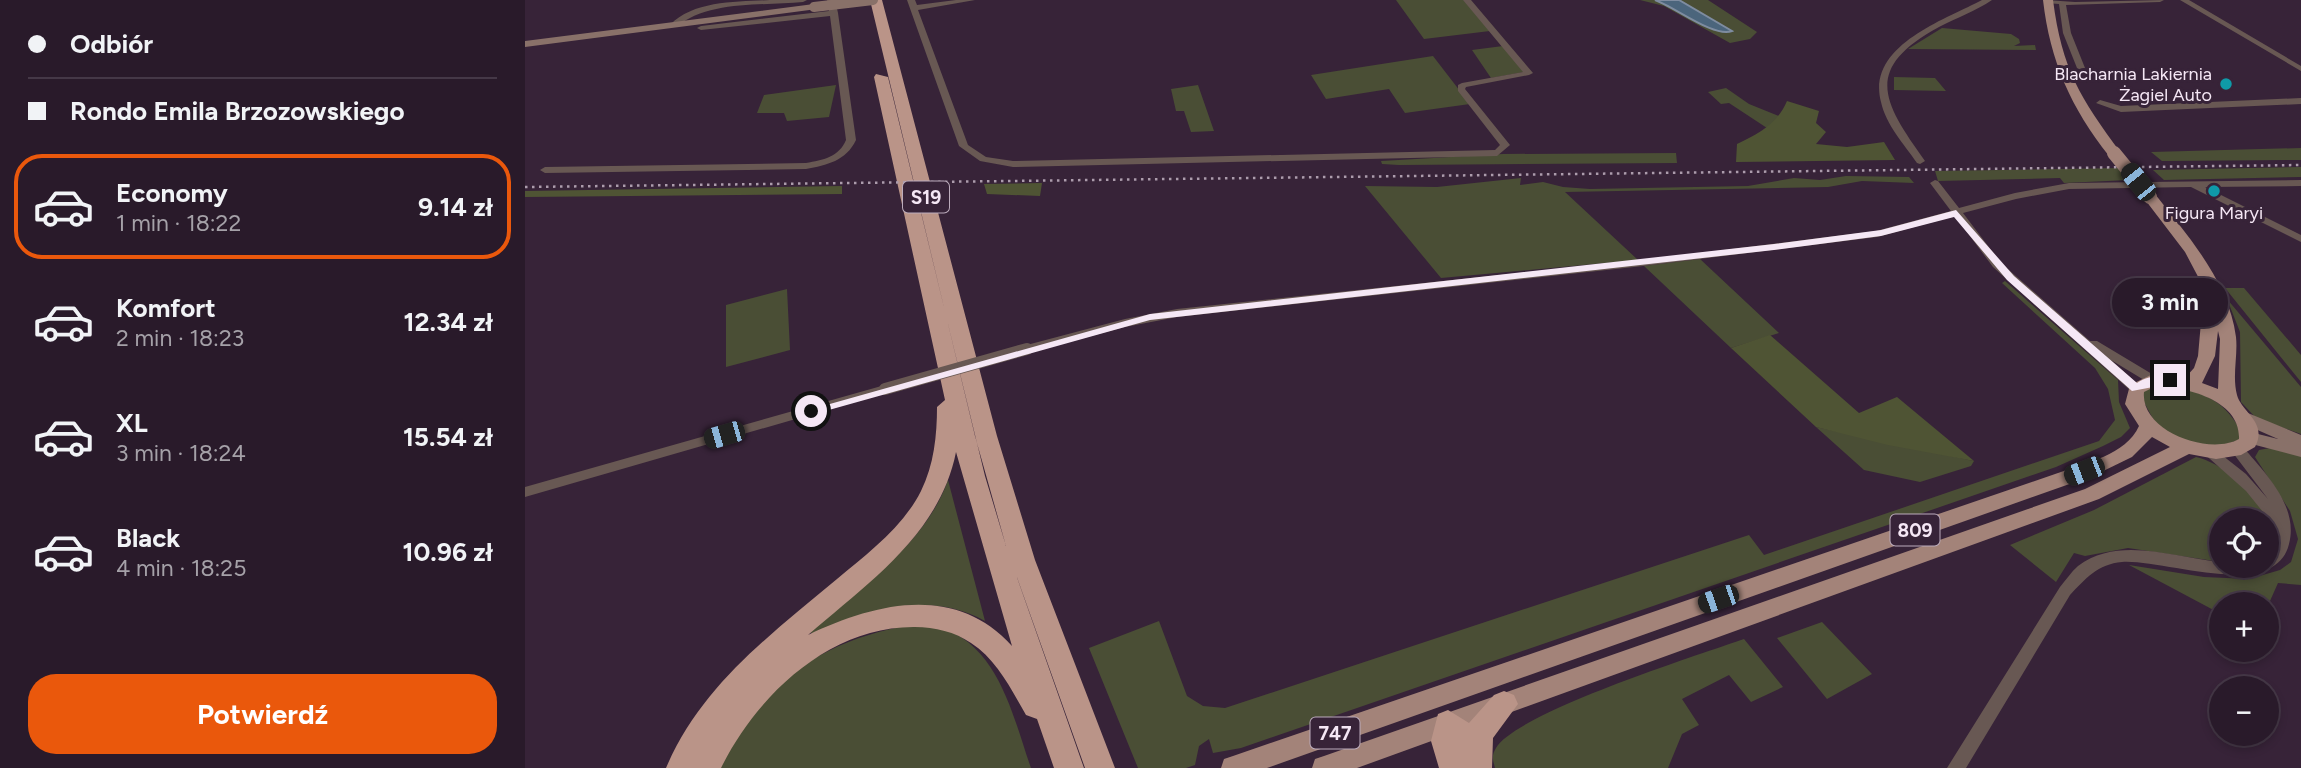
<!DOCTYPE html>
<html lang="pl">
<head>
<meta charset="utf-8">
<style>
	body { margin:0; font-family:Figtree,sans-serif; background:#352736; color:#f1f3f6; height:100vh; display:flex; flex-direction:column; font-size:26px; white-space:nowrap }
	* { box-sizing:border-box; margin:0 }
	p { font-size:23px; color:#a5a1a8 }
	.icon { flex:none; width:38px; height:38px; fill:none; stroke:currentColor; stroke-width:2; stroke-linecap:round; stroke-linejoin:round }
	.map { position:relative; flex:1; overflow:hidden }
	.drawer { display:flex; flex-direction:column; background:#291a2a; width:525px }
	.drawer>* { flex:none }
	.banner { display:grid; align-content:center; height:154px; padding:0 28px; background:#291a2a }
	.tools { position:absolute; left:1684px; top:508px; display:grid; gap:14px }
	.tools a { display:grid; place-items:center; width:70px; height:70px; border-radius:50%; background:#291a2a; box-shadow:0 4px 10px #0003,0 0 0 2px #453847; font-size:35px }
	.end { position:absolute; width:32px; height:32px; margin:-16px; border:9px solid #f5e7f5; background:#111; box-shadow:0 0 0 4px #111 }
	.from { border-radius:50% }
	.bubble { position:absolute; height:49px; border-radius:24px; background:#291a2a; box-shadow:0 4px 10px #0003,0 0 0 2px #453847; font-size:23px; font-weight:700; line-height:49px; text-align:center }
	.car { position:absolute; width:21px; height:42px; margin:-21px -10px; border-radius:9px; box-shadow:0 0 5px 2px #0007; background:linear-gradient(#222 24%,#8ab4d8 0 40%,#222 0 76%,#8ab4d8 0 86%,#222 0) }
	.banner b { display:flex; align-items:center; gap:24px; height:66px; font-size:26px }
	.banner b+b { border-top:2px solid #453847 }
	.banner i { width:18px; height:18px; background:#f1f3f6 }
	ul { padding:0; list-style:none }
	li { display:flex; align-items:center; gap:21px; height:105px; margin:0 14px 10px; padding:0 14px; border:4px solid transparent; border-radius:28px }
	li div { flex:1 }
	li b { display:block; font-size:26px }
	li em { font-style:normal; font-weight:700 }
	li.selected { border-color:#ea580c }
	li>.icon { width:63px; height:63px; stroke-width:1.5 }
	.cta { display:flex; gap:14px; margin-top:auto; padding:14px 28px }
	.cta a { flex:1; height:80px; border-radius:28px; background:#ea580c; color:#fff; font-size:28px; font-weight:700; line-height:80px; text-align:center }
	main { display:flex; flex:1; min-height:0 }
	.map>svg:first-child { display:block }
	.green { fill:#4a4e35 }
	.forest { fill:#4f5434 }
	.water { fill:#4b657c; stroke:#7e8ca0; stroke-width:2 }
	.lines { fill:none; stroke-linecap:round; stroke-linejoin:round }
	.street { fill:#685853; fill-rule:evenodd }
	.secondary { fill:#897169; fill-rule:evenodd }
	.primary { fill:#a38379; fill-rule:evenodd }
	.highway { fill:#ba9488; fill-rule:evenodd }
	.rail { stroke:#ac9cac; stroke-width:2.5; stroke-dasharray:2.5 4.5; stroke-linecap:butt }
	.street-bridge { stroke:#685853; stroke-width:12 }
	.secondary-bridge { stroke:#897169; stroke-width:10 }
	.primary-bridge { stroke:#a38379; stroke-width:14 }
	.route { fill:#f5e7f5 }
	.culture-dot { fill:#0f9aa8; stroke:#372338; stroke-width:2.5 }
	.labels { text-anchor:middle; stroke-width:6; stroke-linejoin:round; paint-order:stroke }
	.far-poi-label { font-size:18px; fill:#f5e7f5; stroke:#372338; text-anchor:end }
	.shield { fill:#372338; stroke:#bcacbc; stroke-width:2 }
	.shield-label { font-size:19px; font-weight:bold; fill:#f5e7f5 }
</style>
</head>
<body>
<main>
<section class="drawer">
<div class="banner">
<b><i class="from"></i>Odbiór</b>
<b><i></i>Rondo Emila Brzozowskiego</b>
</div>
<ul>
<li class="selected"><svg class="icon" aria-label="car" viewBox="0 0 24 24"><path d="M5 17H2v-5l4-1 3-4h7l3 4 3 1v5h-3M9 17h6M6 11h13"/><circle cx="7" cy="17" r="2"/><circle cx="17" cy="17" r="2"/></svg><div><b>Economy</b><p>1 min · 18:22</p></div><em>9.14 zł</em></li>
<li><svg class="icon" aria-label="car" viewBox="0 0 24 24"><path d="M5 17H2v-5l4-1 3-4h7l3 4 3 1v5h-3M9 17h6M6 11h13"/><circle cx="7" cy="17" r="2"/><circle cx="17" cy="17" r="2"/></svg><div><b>Komfort</b><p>2 min · 18:23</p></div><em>12.34 zł</em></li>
<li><svg class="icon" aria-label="car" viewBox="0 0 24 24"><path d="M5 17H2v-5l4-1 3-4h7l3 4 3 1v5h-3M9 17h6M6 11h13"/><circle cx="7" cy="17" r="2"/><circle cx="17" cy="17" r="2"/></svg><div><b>XL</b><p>3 min · 18:24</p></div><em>15.54 zł</em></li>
<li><svg class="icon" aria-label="car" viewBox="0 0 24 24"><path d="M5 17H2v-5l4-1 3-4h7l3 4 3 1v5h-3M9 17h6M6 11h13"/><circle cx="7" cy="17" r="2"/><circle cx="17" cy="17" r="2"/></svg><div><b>Black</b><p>4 min · 18:25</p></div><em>10.96 zł</em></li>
</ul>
<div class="cta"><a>Potwierdź</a></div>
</section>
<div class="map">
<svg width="1776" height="768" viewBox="0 0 1776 768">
	<rect width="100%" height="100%" fill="#372338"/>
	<path class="green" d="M 871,0 L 940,0 L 965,31 L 899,39 Z
		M 1115,0 L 1183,0 L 1232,32 L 1225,39 L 1205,43 L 1139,6 Z
		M 1417,28 L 1486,34 L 1494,39 L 1495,43 L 1489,46 L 1510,45 L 1511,50 L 1383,49 Z
		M 978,46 L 999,72 L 966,78 L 947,50 Z
		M 908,56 L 945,104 L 880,113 L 864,89 L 801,99 L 786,75 Z
		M 1369,77 L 1410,78 L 1421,91 L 1369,90 Z
		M 311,85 L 304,117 L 262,121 L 259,113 L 232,113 L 239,95 Z
		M 673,85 L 689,131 L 666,132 L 659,111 L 651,111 L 646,89 Z
		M 1201,88 L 1224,104 L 1256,117 L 1242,128 L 1204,103 L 1196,104 L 1183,92 Z
		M 1776,148 L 1776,160 L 1637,161 L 1626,152 Z
		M 1151,153 L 1152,163 L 874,165 L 857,164 L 856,161 L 978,154 Z
		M 1776,167 L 1776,177 L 1639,180 L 1628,170 Z
		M 1594,168 L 1604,180 L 1539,183 L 1535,178 L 1413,181 L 1410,171 Z
		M 1321,176 L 1384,177 L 1389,183 L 1337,181 L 1303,187 L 1040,192 L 1113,260 L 916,278 L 840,186 L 912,187 L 996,178 L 995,185 L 1018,182 L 1038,187 L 1065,189 L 1223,186 L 1269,178 L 1295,180 Z
		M 1175,259 L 1254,333 L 1206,348 L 1119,266 Z
		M 1480,281 L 1593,380 L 1594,402 L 1605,428 L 1596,437 L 1578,446 L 1531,467 L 716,748 L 688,753 L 684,739 L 674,746 L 670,765 L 661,768 L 613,768 L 564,648 L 634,621 L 662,696 L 678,706 L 700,708 L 1224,535 L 1239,555 L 1574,441 L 1590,420 L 1583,389 L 1570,368 L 1477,283 Z
		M 1700,288 L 1719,288 L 1776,355 L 1776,382 Z
		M 262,289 L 265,350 L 201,367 L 201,305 Z
		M 1702,299 L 1776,387 L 1776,434 L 1731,418 L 1716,402 L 1715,332 Z
		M 1634,384 C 1673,391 1696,395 1716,431 L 1714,440 L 1691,447 L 1656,440 L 1632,426 L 1615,395 L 1618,390 Z
		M 1291,427 L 1449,461 L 1446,466 L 1395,482 L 1339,470 Z
		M 1745,448 L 1776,456 L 1776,585 L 1753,583 L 1741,610 L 1741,604 L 1696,604 L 1696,614 L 1604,565 L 1679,577 L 1724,579 L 1755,570 L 1766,562 L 1773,539 L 1765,511 L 1730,457 L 1734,450 Z
		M 1671,457 C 1704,465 1737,499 1747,530 L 1741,547 L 1741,520 L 1696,520 L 1696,562 L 1603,548 L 1560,556 L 1549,553 L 1531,582 L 1485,545 L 1569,510 Z
		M 423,480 L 460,621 C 405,590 340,609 288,635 L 285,631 C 334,588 401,544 423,480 Z
		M 1297,622 L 1347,674 L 1302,699 L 1252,638 Z
		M 387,625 C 395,626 406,625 414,627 C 474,645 488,717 506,768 L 195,768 C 231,685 298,639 387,625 Z
		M 1219,639 L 1258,687 L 1226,702 L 1204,675 L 1157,699 L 1174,725 L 1157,734 L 1143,768 L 970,768 C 968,760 966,756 971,748 C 991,713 1173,655 1219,639 Z"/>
	<path class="forest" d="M 1262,101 L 1294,111 L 1291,123 L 1301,132 L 1291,144 L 1322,147 L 1359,142 L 1370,160 L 1211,162 L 1212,144 C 1235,133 1252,124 1262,101 Z
		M 517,183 L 515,196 L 462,194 L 459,184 Z
		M 317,186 L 317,194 L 0,197 L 0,191 Z
		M 1245,335 L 1334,413 L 1372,397 L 1449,461 L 1363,445 L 1291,427 L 1206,348 Z"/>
	<path class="water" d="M 1130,0 L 1154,0 L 1207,31 C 1189,38 1150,7 1130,0 Z"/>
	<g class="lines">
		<path class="street" d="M 245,0 L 282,0 L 278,2 C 239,6 182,0 152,27 L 145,25 C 169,0 213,2 245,0 Z
			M 302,0 L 310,0 L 313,13 L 331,140 C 321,161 302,165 281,169 L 20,173 L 15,170 L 20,167 L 281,163 C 298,160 314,157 321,140 L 305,16 L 176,30 L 172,28 L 176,26 L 304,11 Z
			M 382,0 L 390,0 L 392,5 L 431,0 L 450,0 L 393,10 L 443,145 L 461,157 L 488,161 L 970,150 L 975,145 L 933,91 L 933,85 L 937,83 L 998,72 L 938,0 L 946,0 L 1008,73 L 1004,75 L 941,87 L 940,89 L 985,145 L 972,156 L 488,167 L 455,161 L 434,146 Z
			M 1457,0 L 1467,0 C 1451,11 1431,18 1414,27 C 1337,69 1358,102 1400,161 L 1395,164 L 1392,163 C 1379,144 1361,125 1356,102 C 1341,46 1419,20 1457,0 Z
			M 1521,0 L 1550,2 L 1639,0 L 1635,2 L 1541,5 L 1546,33 L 1560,68 L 1556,70 L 1552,68 L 1538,33 L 1534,4 L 1521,3 Z
			M 1655,0 L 1664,0 L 1776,66 L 1776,71 Z
			M 1776,98 L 1776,104 L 1596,112 L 1571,103 L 1575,100 L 1596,106 Z
			M 1410,180 L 1413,181 L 1434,208 L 1490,193 L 1544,183 L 1776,180 L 1776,186 L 1680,187 L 1776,235 L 1776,242 L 1666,187 L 1544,189 L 1491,199 L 1438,213 L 1476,263 L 1565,341 L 1572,341 L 1632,377 L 1634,380 L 1632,383 L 1624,383 L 1586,360 L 1615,386 L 1617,389 L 1615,392 L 1607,392 L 1468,267 L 1430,216 L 1352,237 L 1118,266 L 652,317 L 600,327 L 502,353 L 496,349 L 498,346 L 600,319 L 652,309 L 1118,260 L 1351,231 L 1426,211 L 1405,183 Z
			M 360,385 L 366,389 L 364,392 L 0,497 L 0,487 Z
			M 1713,445 L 1718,447 C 1740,473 1774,506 1764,544 C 1750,602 1639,559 1597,562 C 1573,564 1560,579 1545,595 L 1441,768 L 1422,768 L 1535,587 C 1541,580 1546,572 1553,566 C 1595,535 1649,558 1696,562 L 1696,565 L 1741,565 L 1741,556 L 1749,550 L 1752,534 L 1738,512 L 1721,491 L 1676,451 L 1678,448 L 1688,448 L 1721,474 L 1743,499 L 1708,453 L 1706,450 L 1708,447 Z"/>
		<path class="secondary" d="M 289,4 L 292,5 L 292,9 L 0,47 L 0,41 Z
			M 1718,411 L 1776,435 L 1776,457 L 1719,442 L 1717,438 L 1719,434 L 1725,432 L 1753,439 L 1712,421 L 1710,417 L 1712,413 Z"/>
		<path class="primary" d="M 1518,0 L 1528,0 C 1537,69 1555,98 1596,153 L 1594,156 L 1584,156 C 1546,108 1525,61 1518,0 Z
			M 1625,193 L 1630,194 C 1663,236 1704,282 1711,337 C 1713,356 1707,376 1712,395 C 1717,413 1743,422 1730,447 L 1716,455 L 1691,459 L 1664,454 L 1574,499 L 832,768 L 787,768 L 790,759 L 799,756 L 1560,489 L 1645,447 L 1627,437 L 1607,457 L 1570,475 L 742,768 L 696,768 L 699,759 L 708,756 L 1533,473 C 1560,463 1601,455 1614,426 L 1600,404 L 1605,385 L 1628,374 L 1660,378 L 1669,368 L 1673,356 L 1679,288 L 1660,252 L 1618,197 ZM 1693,331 L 1695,339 L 1693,389 L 1677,383 L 1690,356 ZM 1631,386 C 1661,387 1716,400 1714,439 C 1684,456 1615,431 1619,392 Z"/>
		<path class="highway" d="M 345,0 L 357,0 L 472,436 L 510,560 L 590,768 L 560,768 L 489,569 L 559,768 L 529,768 L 512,719 L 501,715 C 486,689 472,660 446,643 C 430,632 410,627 390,627 C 305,626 232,695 196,768 L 141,768 C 176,686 245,635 312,579 C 342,554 378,527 396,491 C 409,465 412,435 412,407 L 420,400 L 349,77 L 351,74 L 363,77 L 460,476 L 481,546 L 450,436 ZM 431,452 L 487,646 C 430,583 350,603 283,635 C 343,583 415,534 431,452 Z
			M 979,691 L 989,695 L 993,704 L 968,738 L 967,768 L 914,768 L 906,741 L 913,714 L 923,710 L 944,723 L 969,695 Z"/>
		<path class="rail" d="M 0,187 L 1776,165"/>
		<path class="street-bridge" d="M 360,389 L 502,349"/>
		<path class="secondary-bridge" d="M 289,7 L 348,0"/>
		<path class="primary-bridge" d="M 1589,153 L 1625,197"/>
	</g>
	<path class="route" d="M 1431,210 L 1489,276 L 1612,383 C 1622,376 1636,375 1649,377 L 1649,383 L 1607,391 L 1482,280 L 1429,217 L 1356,236 L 1249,250 L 625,320 L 286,415 L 280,411 L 625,314 L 1249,244 L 1356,230 Z"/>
	<g class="culture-dot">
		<circle cx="1701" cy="84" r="7"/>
		<circle cx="1689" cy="191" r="7"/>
	</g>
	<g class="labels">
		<g class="far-poi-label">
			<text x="1687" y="80">Blacharnia Lakiernia<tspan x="1687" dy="21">Żagiel Auto</tspan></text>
			<text x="1689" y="219" text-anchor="middle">Figura Maryi</text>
		</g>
		<g class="shield">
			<rect x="378" y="181.5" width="46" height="31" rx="5"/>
			<rect x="1365.5" y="514.5" width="49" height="31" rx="5"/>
			<rect x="785.5" y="717.5" width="49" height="31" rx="5"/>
		</g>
		<g class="shield-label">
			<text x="401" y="204">S19</text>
			<text x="1390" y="537">809</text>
			<text x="810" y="740">747</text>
		</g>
	</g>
</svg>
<div class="tools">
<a><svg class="icon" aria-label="locate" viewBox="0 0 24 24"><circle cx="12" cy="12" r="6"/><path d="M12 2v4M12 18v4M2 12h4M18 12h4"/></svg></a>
<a>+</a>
<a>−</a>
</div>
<i class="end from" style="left:286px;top:411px"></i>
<i class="end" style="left:1645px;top:380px"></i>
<div class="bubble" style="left:1587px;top:278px;width:116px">3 min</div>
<i class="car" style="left:1613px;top:182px;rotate:321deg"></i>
<i class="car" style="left:199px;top:435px;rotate:254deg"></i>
<i class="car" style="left:1559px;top:471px;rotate:249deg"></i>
<i class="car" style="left:1193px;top:599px;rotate:251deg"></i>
</div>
</main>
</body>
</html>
